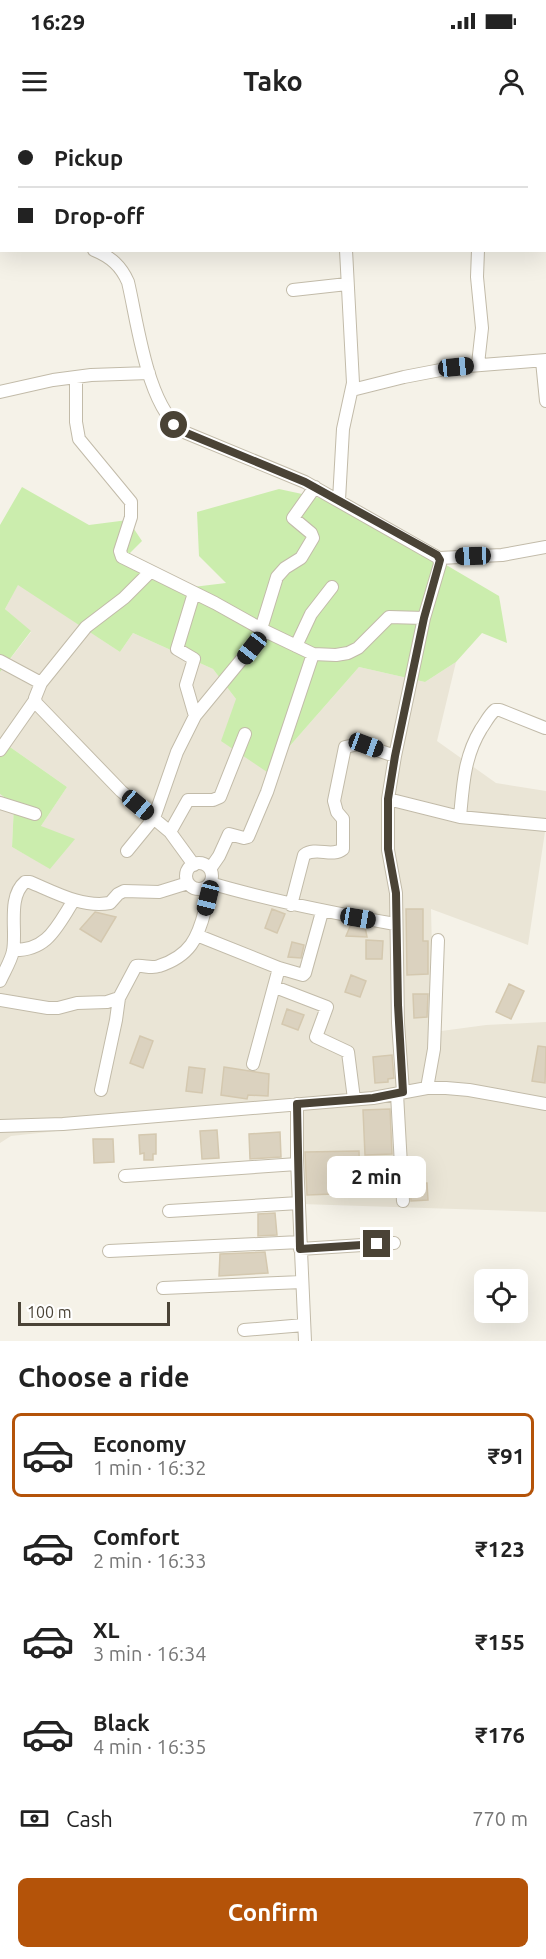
<!DOCTYPE html>
<html lang="en">
<head>
<meta charset="utf-8">
<style>
	body { margin:0; font-family:Ubuntu,sans-serif; background:#f2f2f2; color:#222; height:100vh; display:flex; flex-direction:column; font-size:22px; white-space:nowrap }
	* { box-sizing:border-box; margin:0 }
	p { font-size:20px; color:#767676 }
	.icon { flex:none; width:33px; height:33px; fill:none; stroke:currentColor; stroke-width:2; stroke-linecap:round; stroke-linejoin:round }
	.map { position:relative; height:1221px; overflow:hidden }
	.panel { display:flex; flex-direction:column; background:#fff; flex:1 }
	.panel>* { flex:none }
	.banner { position:absolute; left:0px; top:0px; width:546px; height:132px; box-shadow:0 6px 24px #0002; display:grid; align-content:center; height:132px; padding:0 18px; background:#fff }
	.controls { position:absolute; left:474px; top:1149px; display:grid; gap:12px }
	.controls a { display:grid; place-items:center; width:54px; height:54px; border-radius:9px; background:#fff; box-shadow:0 6px 24px #0002; font-size:30px }
	.scale { position:absolute; left:18px; bottom:15px; width:152px; box-sizing:border-box; padding-left:6px; border:3px solid #4a4336; border-top:0; font-size:16px; line-height:21px; white-space:nowrap; color:#4a4336; -webkit-text-stroke:4px #fff; paint-order:stroke }
	.end { position:absolute; width:27px; height:27px; margin:-14px; border:8px solid #4a4336; background:#fff; box-shadow:0 0 0 3px #fff }
	.from { border-radius:50% }
	.bubble { position:absolute; height:42px; border-radius:9px; background:#fff; box-shadow:0 6px 24px #0002; font-size:20px; font-weight:600; line-height:42px; text-align:center }
	.car { position:absolute; width:18px; height:36px; margin:-18px -9px; border-radius:8px; box-shadow:0 0 4px 2px #0007; background:linear-gradient(#222 24%,#8ab4d8 0 40%,#222 0 76%,#8ab4d8 0 86%,#222 0) }
	.banner b { display:flex; align-items:center; gap:21px; height:57px; font-size:22px }
	.banner b+b { border-top:2px solid #e0e0e0 }
	.banner i { width:15px; height:15px; background:#222 }
	ul { padding:0; list-style:none }
	li { display:flex; align-items:center; gap:18px; height:84px; margin:0 12px 9px; padding:0 6px; border:3px solid transparent; border-radius:9px }
	li div { flex:1 }
	li b { display:block; font-size:22px }
	li em { font-style:normal; font-weight:600 }
	li.active { border-color:#b45309 }
	li>.icon { width:54px; height:54px; stroke-width:1.5 }
	h2 { padding:0 18px; font-size:27px; line-height:72px }
	.pay { display:flex; align-items:center; gap:15px; height:66px; padding:0 18px; font-size:22px }
	.pay p { margin-inline-start:auto }
	.cta { display:flex; gap:12px; margin-top:auto; padding:12px 18px }
	.cta a { flex:1; height:69px; border-radius:9px; background:#b45309; color:#fff; font-size:24px; font-weight:600; line-height:69px; text-align:center }
	.status { display:flex; justify-content:space-between; align-items:center; height:42px; padding:0 30px; background:#fff; direction:ltr }
	.status svg { height:16px; fill:currentColor }
	header { display:flex; justify-content:space-between; align-items:center; height:78px; padding:0 18px; background:#fff; font-size:27px; font-weight:600 }
	.map>svg:first-child { display:block }
	.residential { fill:#eae5d6 }
	.green { fill:#cbedad }
	.building { fill:#dbd2bf; stroke:#d4c8af; stroke-width:1.5 }
	.lines { fill:none; stroke-linecap:round; stroke-linejoin:round }
	.minor-casing { stroke:#c2bba9; stroke-width:14 }
	.minor { stroke:#fff; stroke-width:12 }
	.route { stroke:#4a4336; stroke-width:8 }
</style>
</head>
<body>
<div class="status"><b>16:29</b><svg viewBox="0 0 49 12"><path d="M0 12V9h3v3zM5 12V6h3v6zM10 12V3h3v9zM15 12V0h3v12zM26 1h20v11H26zM47 4h2v5h-2z"/></svg></div>
<header><svg class="icon" aria-label="menu" viewBox="0 0 24 24"><path d="M4 6h16M4 12h16M4 18h16"/></svg>Tako<svg class="icon" aria-label="person" viewBox="0 0 24 24"><circle cx="12" cy="8" r="4"/><path d="M4 21q1-7 8-7t8 7"/></svg></header>
<div class="map">
<svg width="546" height="1221" viewBox="0 0 546 1221">
	<rect width="100%" height="100%" fill="#f5f2e8"/>
	<path class="residential" d="M 18,464 L 120,532 L 133,513 L 213,549 L 236,579 L 267,652 L 359,547 L 425,562 L 456,542 L 437,621 L 496,663 L 546,671 L 546,705 L 528,825 L 431,789 L 434,912 L 486,905 L 546,902 L 546,1092 L 301,1084 L 297,985 L 11,1016 L 0,1023 L 0,674 L 14,684 L 12,727 L 50,748 L 41,706 L 67,667 L 0,620 L 0,552 L 31,512 L 5,489 Z"/>
	<path class="green" d="M 22,367 L 89,405 L 128,400 L 142,421 L 124,439 L 193,467 L 226,463 L 199,436 L 197,392 L 279,369 L 339,382 L 499,476 L 507,523 L 482,513 L 456,542 L 425,562 L 359,547 L 267,652 L 221,621 L 236,579 L 213,549 L 133,513 L 120,532 L 18,465 L 5,489 L 31,511 L 0,552 L 0,405 Z
		M 0,620 L 67,667 L 41,706 L 75,719 L 50,749 L 12,727 L 14,684 L 0,674 Z"/>
	<path class="building" d="M 272,789 L 285,794 L 277,813 L 265,808 Z
		M 406,789 L 423,789 L 423,821 L 428,821 L 428,854 L 407,855 Z
		M 95,792 L 116,797 L 101,822 L 80,809 Z
		M 351,804 L 365,807 L 367,817 L 346,816 Z
		M 366,820 L 383,821 L 382,839 L 366,839 Z
		M 292,822 L 304,825 L 301,838 L 288,837 Z
		M 351,855 L 366,861 L 360,877 L 345,872 Z
		M 509,864 L 524,871 L 511,899 L 496,892 Z
		M 413,874 L 428,874 L 427,897 L 414,898 Z
		M 287,889 L 304,895 L 298,910 L 282,904 Z
		M 140,916 L 153,921 L 143,948 L 130,943 Z
		M 538,926 L 546,927 L 545,963 L 532,961 Z
		M 392,935 L 394,958 L 388,959 L 388,962 L 375,963 L 373,937 Z
		M 189,947 L 205,949 L 202,973 L 186,971 Z
		M 224,947 L 269,954 L 268,976 L 248,975 L 247,979 L 221,975 Z
		M 390,989 L 392,1034 L 365,1035 L 363,990 Z
		M 217,1010 L 219,1038 L 202,1039 L 200,1011 Z
		M 280,1012 L 281,1037 L 250,1039 L 249,1014 Z
		M 156,1014 L 156,1034 L 153,1034 L 153,1040 L 144,1040 L 144,1033 L 140,1034 L 139,1015 Z
		M 93,1019 L 113,1019 L 114,1042 L 94,1043 Z
		M 359,1031 L 360,1073 L 307,1075 L 305,1032 Z
		M 427,1063 L 428,1080 L 411,1081 L 410,1064 Z
		M 275,1093 L 277,1115 L 258,1116 L 258,1094 Z
		M 265,1132 L 268,1153 L 219,1156 L 220,1134 Z"/>
	<g class="lines">
		<g class="minor-casing">
			<path id="minor" d="M 339,0 L 339,2
				M 506,2 L 506,0
				M 0,89 L 2,90
				M 94,130 C 111,137 121,146 128,162 C 138,204 147,288 184,312 L 305,362 L 439,438 L 502,435 L 546,427
				M 293,170 L 347,164
				M 542,241 L 546,281
				M 478,244 L 482,208 L 477,157 L 478,130
				M 76,257 L 76,302 L 79,319 L 131,382 L 131,397 L 120,431 L 122,437 L 215,483 L 265,511 L 313,534 L 336,535 L 348,533 L 358,528 L 389,497 L 424,498
				M 352,270 L 404,257 L 456,247 L 546,240
				M 0,272 L 53,260 L 91,255 L 149,253
				M 339,380 L 343,309 L 353,263 L 346,130
				M 194,473 L 177,529 L 194,539 L 186,565 L 195,596
				M 261,509 L 277,457 L 285,448 L 301,438 L 313,418 L 311,413 L 293,398 L 315,367
				M 296,526 L 311,494 L 332,467
				M 0,541 L 41,563 L 35,578 L 36,583 L 121,671 L 170,712 L 194,745
				M 41,563 L 86,507 L 124,478 L 150,452
				M 0,630 L 35,580
				M 388,679 L 460,697 L 546,705
				M 0,683 L 35,694
				M 460,697 C 463,665 464,637 481,609 C 486,602 489,595 495,590 L 500,590 L 545,608
				M 170,712 L 188,680 L 213,680 L 220,677 L 245,614
				M 127,731 L 154,698 L 177,632 L 195,596 L 265,511
				M186 756a13 13 0 1 1 26 0a13 13 0 1 1-26 0Z
				M 210,749 L 219,736 L 229,714 L 244,718 L 248,717 L 267,672 L 313,534
				M 210,763 C 271,781 333,793 395,804
				M 291,785 L 304,735 C 316,726 332,738 343,729 L 343,699 L 337,692 L 334,681 L 345,627 L 359,624 L 395,636
				M 199,816 L 279,848 L 303,855 L 305,853 L 322,792
				M 13,830 C 48,831 57,806 74,780
				M 0,861 C 4,852 11,841 13,831 C 17,811 7,777 25,762 L 30,762 C 54,772 82,788 110,783 L 118,774 L 124,771 L 159,772 L 188,763
				M 275,867 L 327,887 L 316,917 L 348,932 L 354,979
				M 0,880 L 48,888 L 58,888 L 77,883 L 107,882 L 119,878 L 136,846 C 144,845 151,849 159,846 C 190,836 198,818 205,790 C 207,782 209,775 207,767
				M 253,944 L 279,848
				M 427,968 L 434,929 L 438,820
				M 101,970 L 116,900 L 119,878
				M 403,972 L 398,903 L 396,773 L 388,730 L 388,679 L 395,636 L 424,498 L 440,444 L 439,438
				M 397,974 L 403,1081
				M 297,984 L 297,1040 L 305,1221
				M 0,1006 L 63,1004 L 373,978 L 427,968 L 446,968 L 469,970 L 546,984
				M 125,1056 L 297,1044
				M 169,1091 L 299,1083
				M 300,1129 L 394,1123
				M 109,1131 L 300,1122
				M 163,1168 L 302,1162
				M 244,1210 L 304,1205"/>
		</g>
		<use href="#minor" class="minor"/>
	</g>
	<g class="lines">
		<path class="route" d="M 174,305 L 184,312 L 305,362 L 437,435 L 440,440 L 424,498 L 395,636 L 388,679 L 388,729 L 396,773 L 398,885 L 403,972 L 373,978 L 297,984 L 300,1129 L 377,1124"/>
	</g>
</svg>
<div class="controls">
<a><svg class="icon" aria-label="locate" viewBox="0 0 24 24"><circle cx="12" cy="12" r="6"/><path d="M12 2v4M12 18v4M2 12h4M18 12h4"/></svg></a>
</div>
<div class="scale">100 m</div>
<i class="end from" style="left:174px;top:305px"></i>
<i class="end" style="left:377px;top:1124px"></i>
<div class="bubble" style="left:327px;top:1036px;width:99px">2 min</div>
<i class="car" style="left:456px;top:247px;rotate:84deg"></i>
<i class="car" style="left:473px;top:436px;rotate:268deg"></i>
<i class="car" style="left:252px;top:528px;rotate:218deg"></i>
<i class="car" style="left:366px;top:625px;rotate:110deg"></i>
<i class="car" style="left:138px;top:685px;rotate:130deg"></i>
<i class="car" style="left:208px;top:778px;rotate:194deg"></i>
<i class="car" style="left:358px;top:798px;rotate:100deg"></i>
<div class="banner">
<b><i class="from"></i>Pickup</b>
<b><i></i>Drop-off</b>
</div>
</div>
<section class="panel">
<h2>Choose a ride</h2>
<ul>
<li class="active"><svg class="icon" aria-label="car" viewBox="0 0 24 24"><path d="M5 17H2v-5l4-1 3-4h7l3 4 3 1v5h-3M9 17h6M6 11h13"/><circle cx="7" cy="17" r="2"/><circle cx="17" cy="17" r="2"/></svg><div><b>Economy</b><p>1 min · 16:32</p></div><em>₹91</em></li>
<li><svg class="icon" aria-label="car" viewBox="0 0 24 24"><path d="M5 17H2v-5l4-1 3-4h7l3 4 3 1v5h-3M9 17h6M6 11h13"/><circle cx="7" cy="17" r="2"/><circle cx="17" cy="17" r="2"/></svg><div><b>Comfort</b><p>2 min · 16:33</p></div><em>₹123</em></li>
<li><svg class="icon" aria-label="car" viewBox="0 0 24 24"><path d="M5 17H2v-5l4-1 3-4h7l3 4 3 1v5h-3M9 17h6M6 11h13"/><circle cx="7" cy="17" r="2"/><circle cx="17" cy="17" r="2"/></svg><div><b>XL</b><p>3 min · 16:34</p></div><em>₹155</em></li>
<li><svg class="icon" aria-label="car" viewBox="0 0 24 24"><path d="M5 17H2v-5l4-1 3-4h7l3 4 3 1v5h-3M9 17h6M6 11h13"/><circle cx="7" cy="17" r="2"/><circle cx="17" cy="17" r="2"/></svg><div><b>Black</b><p>4 min · 16:35</p></div><em>₹176</em></li>
</ul>
<div class="pay"><svg class="icon" aria-label="cash" viewBox="0 0 24 24"><path d="M3 7h18v10H3z"/><circle cx="12" cy="12" r="2"/></svg>Cash<p>770 m</p></div>
<div class="cta"><a>Confirm</a></div>
</section>
</body>
</html>
